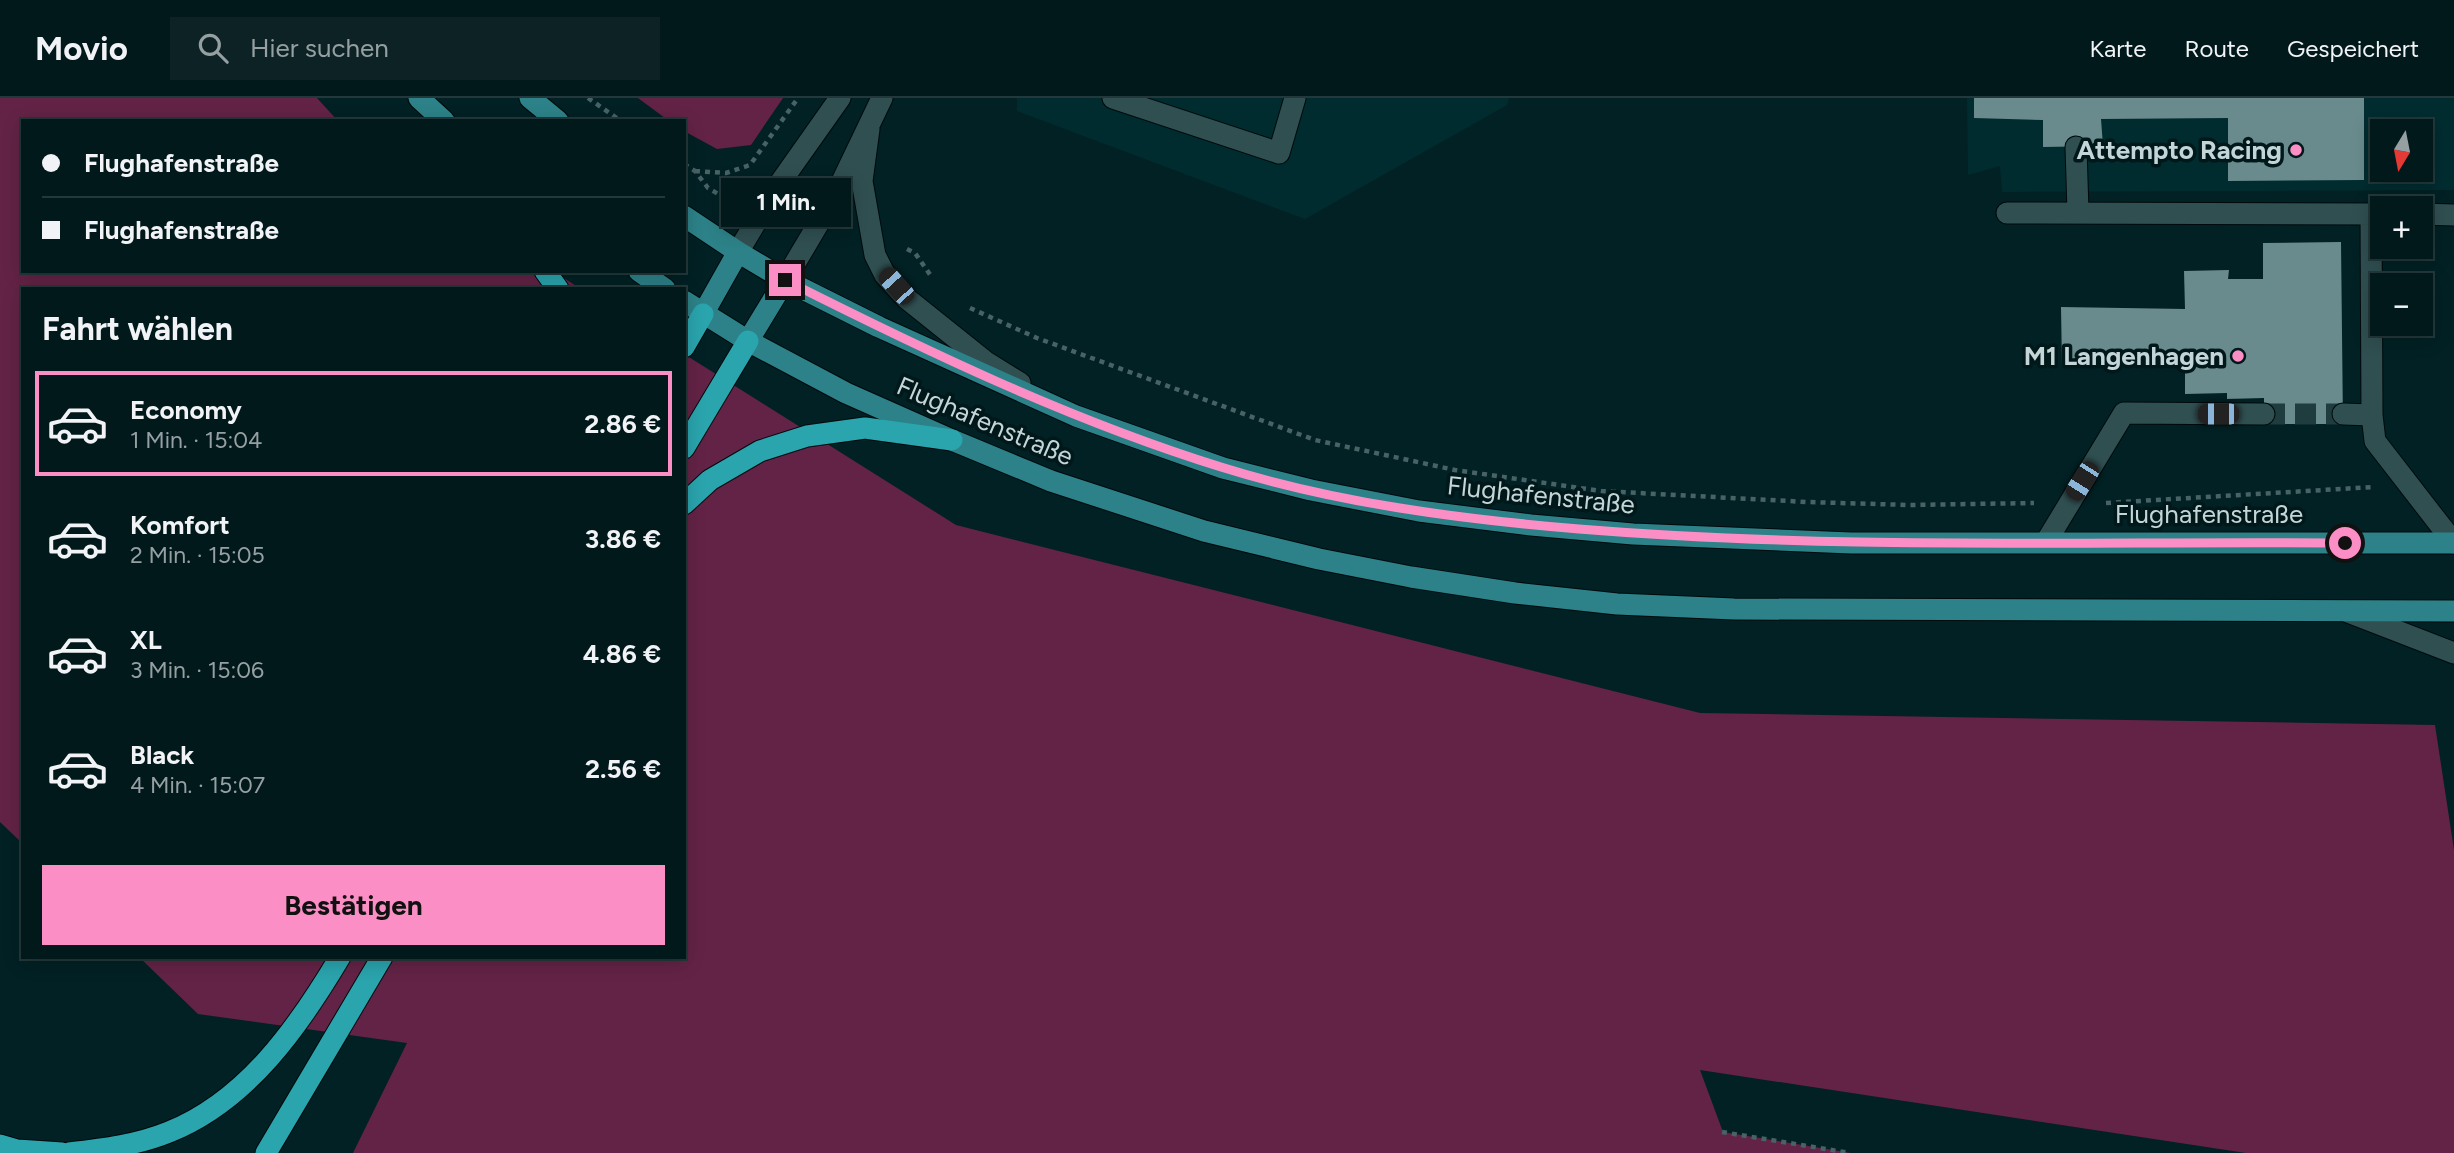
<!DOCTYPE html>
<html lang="de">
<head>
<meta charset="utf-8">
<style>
	body { margin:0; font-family:Figtree,sans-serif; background:#0c2224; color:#f1f3f6; height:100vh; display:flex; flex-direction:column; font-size:26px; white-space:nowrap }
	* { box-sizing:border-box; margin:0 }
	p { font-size:23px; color:#96a0a3 }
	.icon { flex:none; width:38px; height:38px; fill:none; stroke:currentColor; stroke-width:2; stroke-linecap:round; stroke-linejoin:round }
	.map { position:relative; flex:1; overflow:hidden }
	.details { position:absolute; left:21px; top:189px; width:665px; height:672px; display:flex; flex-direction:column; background:#02191b; border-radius:0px; box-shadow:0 4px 18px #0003,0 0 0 2px #23383a }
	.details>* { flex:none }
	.hud { position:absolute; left:21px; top:21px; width:665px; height:154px; border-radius:0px; box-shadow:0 4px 18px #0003,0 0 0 2px #23383a; display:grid; align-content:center; height:154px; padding:0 21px; background:#02191b }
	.needle { width:46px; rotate:190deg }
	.tools { position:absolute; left:2370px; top:21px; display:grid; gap:14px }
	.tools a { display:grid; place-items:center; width:63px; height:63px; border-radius:0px; background:#02191b; box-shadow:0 4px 18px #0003,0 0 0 2px #23383a; font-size:35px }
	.end { position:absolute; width:32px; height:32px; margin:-16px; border:9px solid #fb8fc5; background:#111; box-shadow:0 0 0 4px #111 }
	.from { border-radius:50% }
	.bubble { position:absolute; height:49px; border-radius:0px; background:#02191b; box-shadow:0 4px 18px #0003,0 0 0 2px #23383a; font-size:23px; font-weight:700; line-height:49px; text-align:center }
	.car { position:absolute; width:21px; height:42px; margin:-21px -10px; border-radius:9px; box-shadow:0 0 5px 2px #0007; background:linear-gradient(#222 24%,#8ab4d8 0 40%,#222 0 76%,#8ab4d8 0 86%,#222 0) }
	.hud b { display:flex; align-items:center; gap:24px; height:66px; font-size:26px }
	.hud b+b { border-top:2px solid #23383a }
	.hud i { width:18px; height:18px; background:#f1f3f6 }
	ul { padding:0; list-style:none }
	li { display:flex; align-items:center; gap:21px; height:105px; margin:0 14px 10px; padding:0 7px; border:4px solid transparent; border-radius:0px }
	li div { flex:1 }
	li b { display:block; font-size:26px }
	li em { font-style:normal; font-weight:700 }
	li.selected { border-color:#fb8fc5 }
	li>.icon { width:63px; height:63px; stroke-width:1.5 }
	h2 { padding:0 21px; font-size:32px; line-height:84px }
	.primary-button { display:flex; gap:14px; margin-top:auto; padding:14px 21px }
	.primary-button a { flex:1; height:80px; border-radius:0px; background:#fb8fc5; color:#111; font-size:28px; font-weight:700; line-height:80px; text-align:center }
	header { display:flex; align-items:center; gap:42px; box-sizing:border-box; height:98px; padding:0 35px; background:#02191b; border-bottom:2px solid #23383a }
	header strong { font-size:33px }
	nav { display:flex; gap:38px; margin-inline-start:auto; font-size:24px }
	.search { width:490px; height:63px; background:#0c2224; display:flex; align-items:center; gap:18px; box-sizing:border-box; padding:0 24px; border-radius:0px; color:#96a0a3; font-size:26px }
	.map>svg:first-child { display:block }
	.built { fill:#002c30; fill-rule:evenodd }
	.green { fill:#632346 }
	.building { fill:#6a8b8d }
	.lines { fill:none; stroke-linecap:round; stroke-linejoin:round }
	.minor-tunnel { stroke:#1f3c3f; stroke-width:21; stroke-dasharray:21 10; stroke-linecap:butt }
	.minor-casing { stroke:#000a0c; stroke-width:23 }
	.major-casing { stroke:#000a0c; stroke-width:23 }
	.highway-casing { stroke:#000a0c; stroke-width:23 }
	.path { stroke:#486265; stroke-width:4.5; stroke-dasharray:5 5; stroke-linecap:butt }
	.minor { stroke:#304f51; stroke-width:21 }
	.major { stroke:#2c8288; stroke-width:21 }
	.highway { stroke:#2aa4ad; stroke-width:21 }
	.route { stroke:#fb8fc5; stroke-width:9 }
	.poi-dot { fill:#fb8fc5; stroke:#00181a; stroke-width:2.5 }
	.labels { text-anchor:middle; stroke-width:7; stroke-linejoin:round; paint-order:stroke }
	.poi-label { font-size:26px; font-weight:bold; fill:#c4d5d7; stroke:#00181a; text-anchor:end }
	.street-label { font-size:26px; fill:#c4d5d7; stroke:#00181a }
</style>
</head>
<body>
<header>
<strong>Movio</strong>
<div class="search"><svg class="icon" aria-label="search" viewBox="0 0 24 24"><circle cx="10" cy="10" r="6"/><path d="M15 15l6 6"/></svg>Hier suchen</div>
<nav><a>Karte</a><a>Route</a><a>Gespeichert</a></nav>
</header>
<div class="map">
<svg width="2454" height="1055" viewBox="0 0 2454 1055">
	<rect width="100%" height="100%" fill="#022124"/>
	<path class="built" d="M 1017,0 L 1509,0 L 1507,7 L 1305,121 L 1017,13 Z
		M 1967,0 L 2454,0 L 2454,92 L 2002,94 L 2000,68 L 1968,77 ZM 2382,33 L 2420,33 L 2420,72 L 2382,72 Z"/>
	<path class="green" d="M 0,0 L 317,0 L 338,23 L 23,23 L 23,173 L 553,173 L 581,191 L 23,191 L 23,746 L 0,724 Z
		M 638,0 L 783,0 L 751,47 L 717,51 L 684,33 L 684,23 L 669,23 Z
		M 684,256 L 956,427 L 1700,615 L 2435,627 L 2454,752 L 2454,1055 L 2246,1055 L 1700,972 L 1723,1034 L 1851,1055 L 353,1055 L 407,945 L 198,916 L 139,859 L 684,859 Z"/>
	<path class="building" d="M 1974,0 L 2364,0 L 2364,82 L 2228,83 L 2228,20 L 2101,21 L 2103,48 L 2043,49 L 2043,22 L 1974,20 Z
		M 2341,144 L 2343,326 L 2264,326 L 2264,300 L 2227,301 L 2227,295 L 2185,296 L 2185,269 L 2062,269 L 2061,209 L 2185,211 L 2184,173 L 2229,172 L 2228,181 L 2263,181 L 2263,145 Z"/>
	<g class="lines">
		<path class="minor-tunnel" d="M 2264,316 L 2343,316"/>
		<g class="minor-casing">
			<path id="minor" d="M 1113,0 L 1279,55 L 1295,0
				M 869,31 L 862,83 L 875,157 L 885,177 L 906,200 L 986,264 L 1020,285
				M 2076,49 L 2078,114
				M 2007,115 L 2382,116
				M 2371,116 L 2372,317 L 2375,343 L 2454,445
				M 2420,116 L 2454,117
				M 738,154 L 775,92 L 840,0
				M 785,182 L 836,96 L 882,0
				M 2343,316 L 2372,317
				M 2046,444 L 2124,315 L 2264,316
				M 2348,514 L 2454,555"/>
		</g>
		<g class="major-casing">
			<path id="major" d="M 419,0 L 444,23
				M 530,0 L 558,23
				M 684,118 L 738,154 L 785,182 L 879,229 L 1076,318 L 1223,370 L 1311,392 L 1419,413 L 1531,427 L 1633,436 L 1851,445 L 2454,445
				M 639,173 L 665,191
				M 684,203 L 748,243 L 846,295 L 952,342 L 1051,383 L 1204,433 L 1319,461 L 1411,479 L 1515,495 L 1617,506 L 1734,511 L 2454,513
				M 703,216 L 738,154
				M 748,243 L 785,182"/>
		</g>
		<g class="highway-casing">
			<path id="highway" d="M 545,173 L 558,191
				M 684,249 L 703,216
				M 684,350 L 748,243
				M 684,406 L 710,382 L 760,353 L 807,338 L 865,330 L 952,342
				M 0,1047 L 17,1052 L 62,1055
				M 69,1055 C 104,1051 137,1047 169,1034 C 247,1003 299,928 340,859
				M 266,1055 L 382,859"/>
		</g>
		<path class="path" d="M 588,0 L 621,23
			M 684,66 L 695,73 L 708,90 L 732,104
			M 695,73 L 726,75 L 750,67 L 798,0
			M 907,151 L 915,155 L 931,178
			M 970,210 L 1037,240 L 1315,342 L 1455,372 L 1601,393 L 1807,404 L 1909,407 L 2034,405
			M 2106,405 L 2373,389
			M 1722,1034 L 1850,1055"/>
		<use href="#minor" class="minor"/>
		<use href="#major" class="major"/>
		<use href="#highway" class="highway"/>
	</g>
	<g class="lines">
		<path class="route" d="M 785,182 C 926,253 1070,322 1221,369 C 1336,405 1459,421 1579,431 C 1833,452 2089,443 2345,445"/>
	</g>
	<g class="poi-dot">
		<circle cx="2296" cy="52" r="7"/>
		<circle cx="2238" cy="258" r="7"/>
	</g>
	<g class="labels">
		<g class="poi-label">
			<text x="2282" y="61">Attempto Racing</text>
			<text x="2224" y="267">M1 Langenhagen</text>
		</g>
		<g class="street-label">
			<text transform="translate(985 323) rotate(23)" y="9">Flughafenstraße</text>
			<text transform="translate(1541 397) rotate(6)" y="9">Flughafenstraße</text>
			<text x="2209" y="425">Flughafenstraße</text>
		</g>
	</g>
</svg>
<div class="tools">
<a><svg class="needle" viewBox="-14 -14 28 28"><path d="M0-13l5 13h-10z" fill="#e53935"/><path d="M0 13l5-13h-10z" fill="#96a0a3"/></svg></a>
<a>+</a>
<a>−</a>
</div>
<i class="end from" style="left:2345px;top:445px"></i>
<i class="end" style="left:785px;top:182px"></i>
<div class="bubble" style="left:721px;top:80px;width:130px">1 Min.</div>
<i class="car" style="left:896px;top:188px;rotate:318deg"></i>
<i class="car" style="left:2218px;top:316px;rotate:270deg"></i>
<i class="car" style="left:2082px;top:383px;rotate:212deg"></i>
<div class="hud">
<b><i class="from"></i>Flughafenstraße</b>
<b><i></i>Flughafenstraße</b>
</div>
<section class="details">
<h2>Fahrt wählen</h2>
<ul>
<li class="selected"><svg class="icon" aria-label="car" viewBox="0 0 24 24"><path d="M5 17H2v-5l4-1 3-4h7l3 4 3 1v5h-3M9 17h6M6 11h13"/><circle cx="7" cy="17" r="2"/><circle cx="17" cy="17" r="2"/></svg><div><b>Economy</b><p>1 Min. · 15:04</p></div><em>2.86 €</em></li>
<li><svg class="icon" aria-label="car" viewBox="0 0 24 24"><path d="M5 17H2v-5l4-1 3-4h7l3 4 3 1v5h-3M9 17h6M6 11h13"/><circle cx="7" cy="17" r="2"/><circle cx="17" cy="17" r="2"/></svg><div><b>Komfort</b><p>2 Min. · 15:05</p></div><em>3.86 €</em></li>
<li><svg class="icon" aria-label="car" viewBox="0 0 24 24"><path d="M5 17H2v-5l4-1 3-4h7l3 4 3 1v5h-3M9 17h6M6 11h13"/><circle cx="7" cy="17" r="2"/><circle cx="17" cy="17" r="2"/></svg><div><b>XL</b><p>3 Min. · 15:06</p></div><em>4.86 €</em></li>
<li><svg class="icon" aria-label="car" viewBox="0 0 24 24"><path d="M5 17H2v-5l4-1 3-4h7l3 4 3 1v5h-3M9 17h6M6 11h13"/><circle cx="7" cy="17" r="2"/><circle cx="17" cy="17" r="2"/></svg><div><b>Black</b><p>4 Min. · 15:07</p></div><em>2.56 €</em></li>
</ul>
<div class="primary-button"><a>Bestätigen</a></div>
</section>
</div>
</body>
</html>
